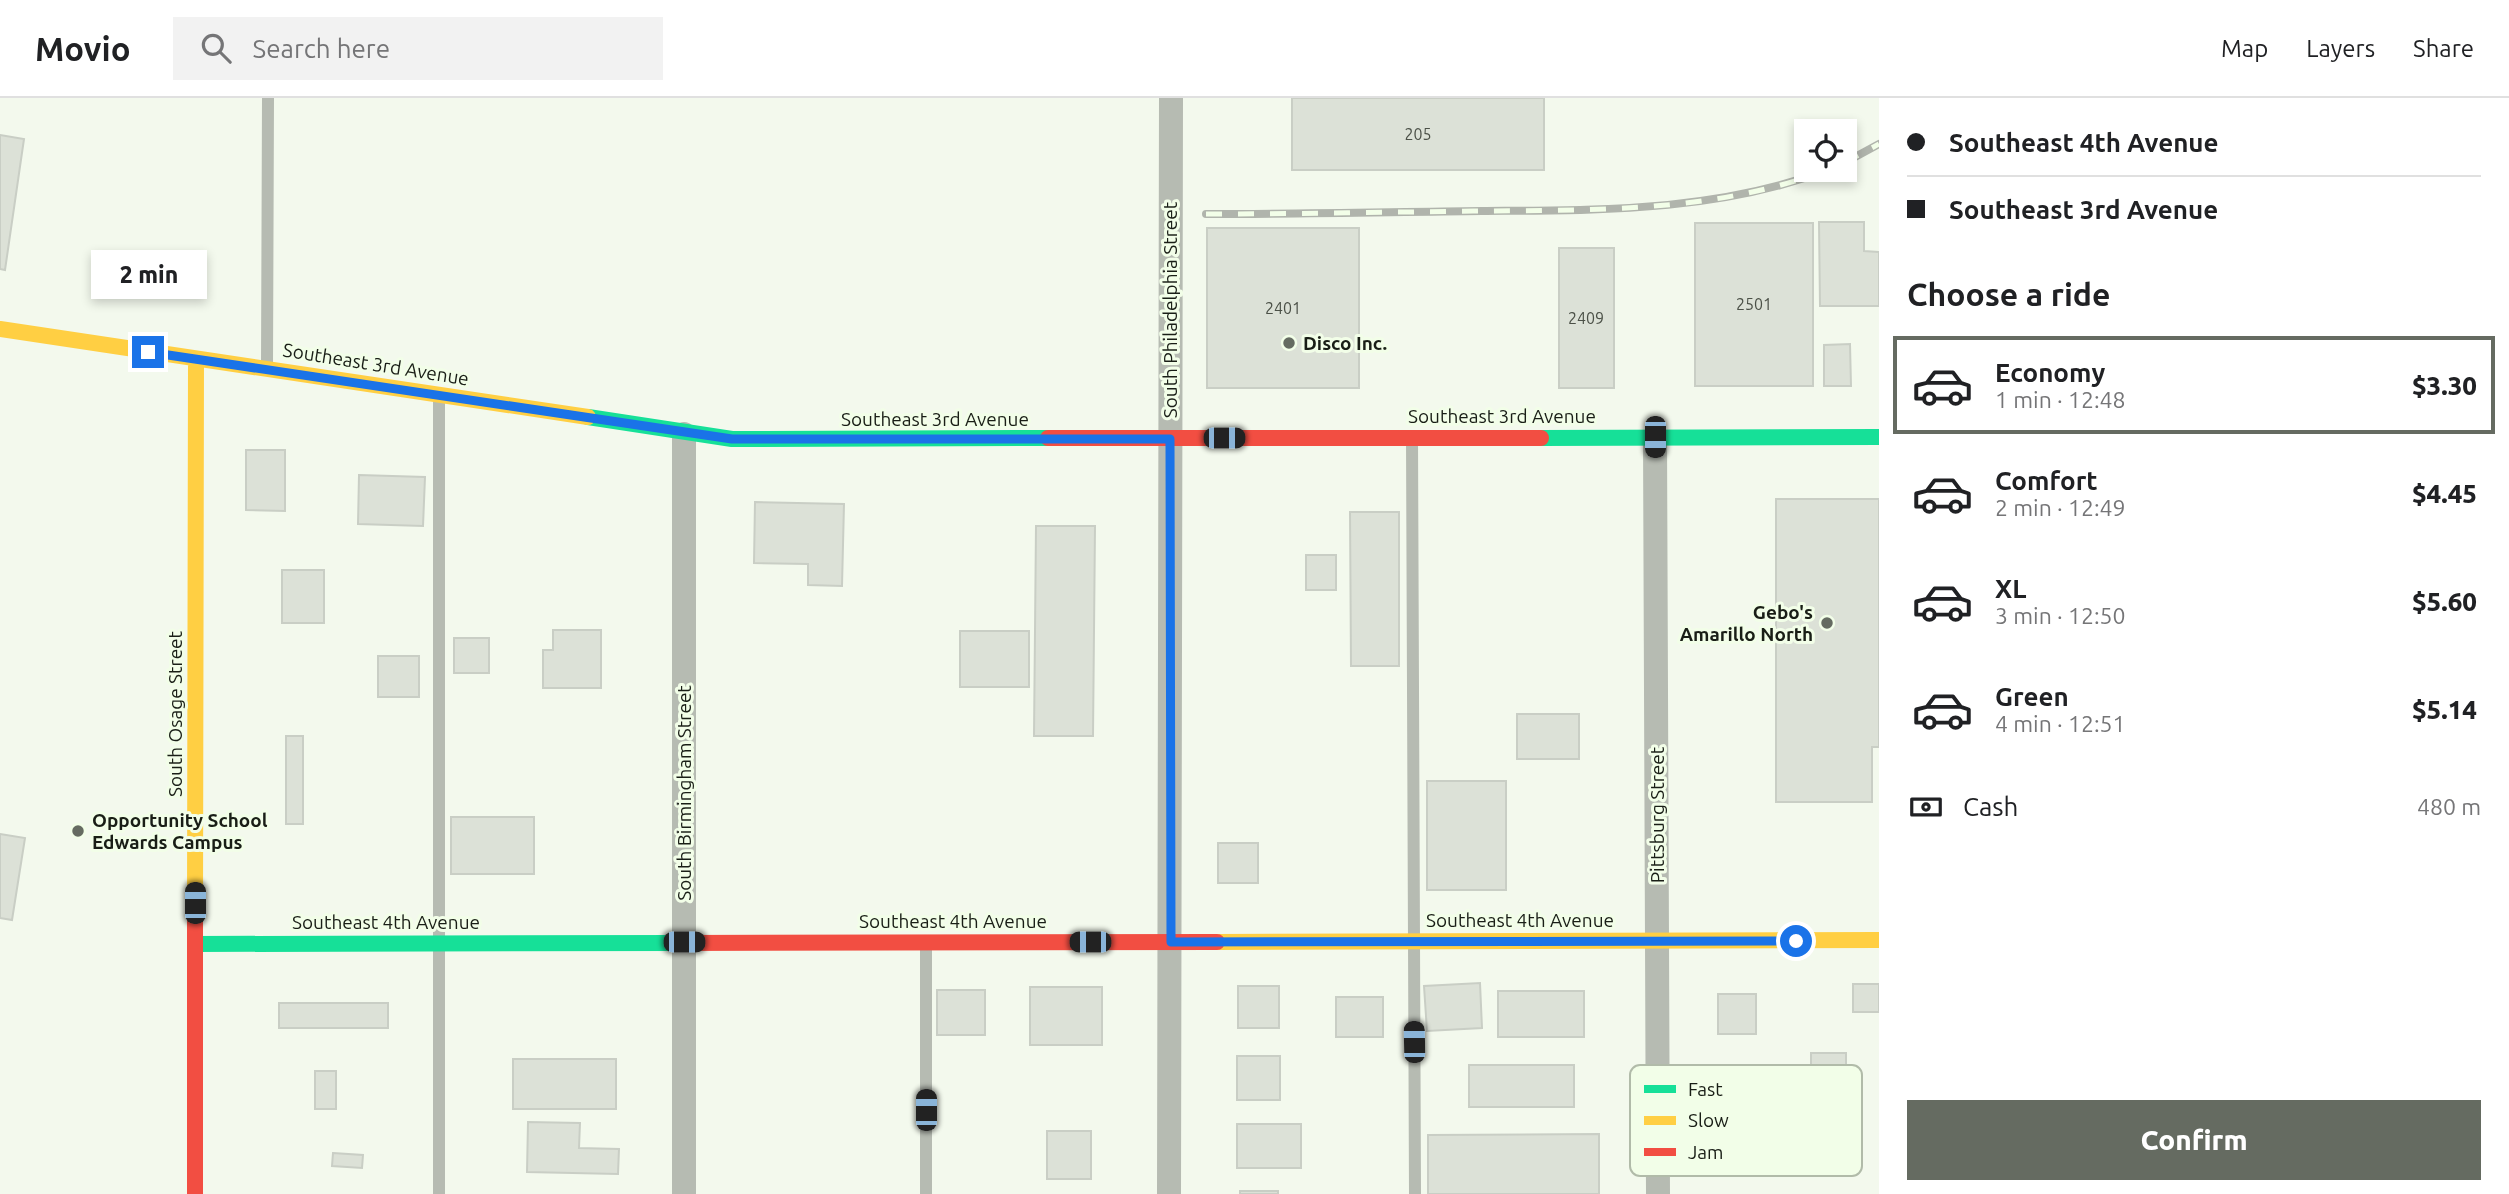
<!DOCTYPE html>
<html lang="en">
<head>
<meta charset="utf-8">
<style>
	body { margin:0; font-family:Ubuntu,sans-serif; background:#f2f2f2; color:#202124; height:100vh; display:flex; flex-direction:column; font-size:26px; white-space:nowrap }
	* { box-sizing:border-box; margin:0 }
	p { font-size:23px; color:#757577 }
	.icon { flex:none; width:38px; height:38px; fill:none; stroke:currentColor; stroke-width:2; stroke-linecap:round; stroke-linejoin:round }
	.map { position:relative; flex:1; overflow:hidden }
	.drawer { display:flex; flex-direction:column; background:#fff; width:630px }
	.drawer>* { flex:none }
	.guide { display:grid; align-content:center; height:154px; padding:0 28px; background:#fff }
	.controls { position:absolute; left:1794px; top:21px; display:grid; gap:14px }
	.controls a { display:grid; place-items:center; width:63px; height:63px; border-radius:0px; background:#fff; box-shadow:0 4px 10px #0003; font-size:35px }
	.end { position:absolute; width:32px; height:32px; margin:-16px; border:9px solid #1a73e8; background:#fff; box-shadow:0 0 0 4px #fff }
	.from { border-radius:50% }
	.bubble { position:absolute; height:49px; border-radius:0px; background:#fff; box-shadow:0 4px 10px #0003; font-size:23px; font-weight:800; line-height:49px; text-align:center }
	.car { position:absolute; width:21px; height:42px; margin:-21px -10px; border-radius:9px; box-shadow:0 0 5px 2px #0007; background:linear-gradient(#222 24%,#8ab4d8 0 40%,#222 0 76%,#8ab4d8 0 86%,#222 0) }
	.guide b { display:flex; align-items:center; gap:24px; height:66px; font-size:26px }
	.guide b+b { border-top:2px solid #e0e0e0 }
	.guide i { width:18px; height:18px; background:#202124 }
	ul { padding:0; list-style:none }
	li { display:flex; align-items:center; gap:21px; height:98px; margin:0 14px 10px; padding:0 14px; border:4px solid transparent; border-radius:0px }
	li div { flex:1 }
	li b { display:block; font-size:26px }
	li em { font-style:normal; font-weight:800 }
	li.selected { border-color:#656b61 }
	li>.icon { width:63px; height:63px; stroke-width:1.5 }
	h2 { padding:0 28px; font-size:32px; line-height:84px }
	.pay { display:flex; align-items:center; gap:18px; height:77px; padding:0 28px; font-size:26px }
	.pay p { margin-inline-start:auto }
	.cta { display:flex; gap:14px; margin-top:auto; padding:14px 28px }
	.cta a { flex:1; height:80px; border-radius:0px; background:#656b61; color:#fff; font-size:28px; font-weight:800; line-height:80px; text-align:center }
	header { display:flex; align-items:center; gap:42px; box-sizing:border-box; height:98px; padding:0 35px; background:#fff; border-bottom:2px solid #e0e0e0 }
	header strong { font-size:33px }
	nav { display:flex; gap:38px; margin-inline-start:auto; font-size:24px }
	.search { width:490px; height:63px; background:#f2f2f2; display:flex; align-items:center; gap:18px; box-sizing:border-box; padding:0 24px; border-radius:0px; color:#757577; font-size:26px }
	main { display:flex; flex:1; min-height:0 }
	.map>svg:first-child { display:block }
	.building { fill:#dce1d7; stroke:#c9cec5; stroke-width:2 }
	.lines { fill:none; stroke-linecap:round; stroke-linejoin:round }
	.lane { stroke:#b6bbb2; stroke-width:12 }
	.street { stroke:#b6bbb2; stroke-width:24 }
	.fast { stroke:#16e098; stroke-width:16 }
	.slow { stroke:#ffcf43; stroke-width:16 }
	.jam { stroke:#f24e42; stroke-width:16 }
	.rail-casing { stroke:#b0b4ac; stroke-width:8 }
	.rail { stroke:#f2fee8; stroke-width:5; stroke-dasharray:16; stroke-linecap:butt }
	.route { stroke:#1a73e8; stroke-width:9 }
	.poi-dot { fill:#656b61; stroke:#f2fee8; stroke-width:2.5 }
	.labels { text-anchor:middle; stroke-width:6; stroke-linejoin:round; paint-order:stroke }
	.number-label { font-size:16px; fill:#4b5047 }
	.street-label { font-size:19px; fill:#191e16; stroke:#f2fee8 }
	.poi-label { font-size:19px; font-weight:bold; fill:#191e16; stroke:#f2fee8; text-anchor:start }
	.key { fill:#f2fee8; stroke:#b1bba9; stroke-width:2 }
	.key-label { font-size:19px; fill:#191e16 }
</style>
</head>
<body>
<header>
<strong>Movio</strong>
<div class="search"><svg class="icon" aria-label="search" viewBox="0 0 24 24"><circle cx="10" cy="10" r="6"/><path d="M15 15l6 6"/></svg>Search here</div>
<nav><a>Map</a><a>Layers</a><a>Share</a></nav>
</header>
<main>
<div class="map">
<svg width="1879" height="1096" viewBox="0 0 1879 1096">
	<rect width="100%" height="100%" fill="#f3f9ed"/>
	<path class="building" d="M 1292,0 L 1544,0 L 1544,72 L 1292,72 Z
		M 0,37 L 24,41 L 5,172 L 0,171 Z
		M 1819,124 L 1864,124 L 1864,153 L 1879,154 L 1879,208 L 1820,208 Z
		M 1695,125 L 1813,125 L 1813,288 L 1695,288 Z
		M 1207,130 L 1359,130 L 1359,290 L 1207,290 Z
		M 1559,150 L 1614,150 L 1614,290 L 1559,290 Z
		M 1850,246 L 1851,288 L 1824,288 L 1824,247 Z
		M 246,352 L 285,352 L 285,413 L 246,412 Z
		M 359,377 L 425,379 L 423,428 L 358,426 Z
		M 1776,401 L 1879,401 L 1879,649 L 1872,649 L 1872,704 L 1776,704 Z
		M 755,404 L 844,406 L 842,488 L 808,487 L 808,466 L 754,465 Z
		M 1350,414 L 1399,414 L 1399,568 L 1351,568 Z
		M 1036,428 L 1095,428 L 1093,638 L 1034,638 Z
		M 1306,457 L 1336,457 L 1336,492 L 1306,492 Z
		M 282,472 L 324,472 L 324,525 L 282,525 Z
		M 553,532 L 601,532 L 601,590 L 543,590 L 543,552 L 553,552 Z
		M 960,533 L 1029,533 L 1029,589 L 960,589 Z
		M 454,540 L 489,540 L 489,575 L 454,575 Z
		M 378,558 L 419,558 L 419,599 L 378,599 Z
		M 1517,616 L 1579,616 L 1579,661 L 1517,661 Z
		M 286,638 L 303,638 L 303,726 L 286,726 Z
		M 1427,683 L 1506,683 L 1506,792 L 1427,792 Z
		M 451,719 L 534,719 L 534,776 L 451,776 Z
		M 0,736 L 25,740 L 12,822 L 0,820 Z
		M 1218,745 L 1258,745 L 1258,785 L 1218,785 Z
		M 1480,885 L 1482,930 L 1427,933 L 1424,888 Z
		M 1853,886 L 1879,886 L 1879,914 L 1853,914 Z
		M 1238,888 L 1279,888 L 1279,930 L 1238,930 Z
		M 1030,889 L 1102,889 L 1102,947 L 1030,947 Z
		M 937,892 L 985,892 L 985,937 L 937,937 Z
		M 1498,893 L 1584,893 L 1584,939 L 1498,939 Z
		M 1718,896 L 1756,896 L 1756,936 L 1718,936 Z
		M 1336,899 L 1383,899 L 1383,939 L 1336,939 Z
		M 279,905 L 388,905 L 388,930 L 279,930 Z
		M 1811,955 L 1846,955 L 1846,978 L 1811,978 Z
		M 1237,958 L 1280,958 L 1280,1002 L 1237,1002 Z
		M 513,961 L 616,961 L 616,1011 L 513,1011 Z
		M 1469,967 L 1574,967 L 1574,1009 L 1469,1009 Z
		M 315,973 L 336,973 L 336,1011 L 315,1011 Z
		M 528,1024 L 580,1025 L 579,1050 L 619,1051 L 618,1076 L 527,1074 Z
		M 1237,1026 L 1301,1026 L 1301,1070 L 1237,1070 Z
		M 1047,1033 L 1091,1033 L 1091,1081 L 1047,1081 Z
		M 1599,1036 L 1599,1096 L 1428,1096 L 1428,1037 Z
		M 333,1055 L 363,1057 L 362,1070 L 332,1068 Z
		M 1240,1093 L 1278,1093 L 1278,1096 L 1240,1096 Z"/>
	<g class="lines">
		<path class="lane" d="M 267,267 L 268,0
			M 439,298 L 439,1096
			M 1412,340 L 1415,1096
			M 926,1096 L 926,848"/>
		<path class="street" d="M 1655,339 L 1658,1096
			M 684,1096 L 684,336
			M 1169,1096 L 1171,0"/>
		<path class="fast" d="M 588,319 L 732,341 L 1048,340
			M 1541,340 L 1879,339
			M 195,846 L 680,845"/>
		<path class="slow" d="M 0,231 L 588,319
			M 195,813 L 196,261
			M 1217,844 L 1879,842"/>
		<path class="jam" d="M 1048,340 L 1541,340
			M 680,845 L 1217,844
			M 195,1096 L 195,813"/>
		<g class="rail-casing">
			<path id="rail" d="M 1844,65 L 1879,46
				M 1206,116 C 1298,116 1390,114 1482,113 C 1598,112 1717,114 1827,72"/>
		</g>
		<use href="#rail" class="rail"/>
	</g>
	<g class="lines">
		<path class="route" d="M 148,254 L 732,341 L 1170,341 L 1171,844 L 1796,843"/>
	</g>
	<g class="poi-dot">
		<circle cx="1289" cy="245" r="7"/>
		<circle cx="1827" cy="525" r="7"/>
		<circle cx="78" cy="733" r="7"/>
	</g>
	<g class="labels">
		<g class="number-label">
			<text x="1418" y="42">205</text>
			<text x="1754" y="212">2501</text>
			<text x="1283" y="216">2401</text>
			<text x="1586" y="226">2409</text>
		</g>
		<g class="street-label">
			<text transform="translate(1170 212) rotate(-90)" y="7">South Philadelphia Street</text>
			<text transform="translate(376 266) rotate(9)" y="7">Southeast 3rd Avenue</text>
			<text x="1502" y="325">Southeast 3rd Avenue</text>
			<text x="935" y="328">Southeast 3rd Avenue</text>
			<text transform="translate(175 616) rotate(-90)" y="7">South Osage Street</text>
			<text transform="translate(684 695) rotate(-90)" y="7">South Birmingham Street</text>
			<text transform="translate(1657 717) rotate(-90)" y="7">Pittsburg Street</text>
			<text x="1520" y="829">Southeast 4th Avenue</text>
			<text x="953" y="830">Southeast 4th Avenue</text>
			<text x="386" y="831">Southeast 4th Avenue</text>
		</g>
		<g class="poi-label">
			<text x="1303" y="252">Disco Inc.</text>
			<text x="1813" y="521" text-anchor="end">Gebo's<tspan x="1813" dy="22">Amarillo North</tspan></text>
			<text x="92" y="729">Opportunity School<tspan x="92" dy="22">Edwards Campus</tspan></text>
		</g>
	</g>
	<rect x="1630" y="967" width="232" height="111" rx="10" class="key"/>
	<rect x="1644" y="987" width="32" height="8" fill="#16e098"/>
	<rect x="1644" y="1018" width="32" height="9" fill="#ffcf43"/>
	<rect x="1644" y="1050" width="32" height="8" fill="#f24e42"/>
	<g class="key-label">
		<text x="1688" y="998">Fast</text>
		<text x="1688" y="1029">Slow</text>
		<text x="1688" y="1061">Jam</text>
	</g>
</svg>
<div class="controls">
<a><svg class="icon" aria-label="locate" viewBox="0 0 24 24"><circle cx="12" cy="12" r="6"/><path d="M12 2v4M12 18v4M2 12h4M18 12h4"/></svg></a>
</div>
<i class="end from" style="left:1796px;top:843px"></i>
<i class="end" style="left:148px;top:254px"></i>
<div class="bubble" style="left:91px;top:152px;width:116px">2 min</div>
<i class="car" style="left:1655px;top:339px;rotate:180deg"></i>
<i class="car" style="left:1224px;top:340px;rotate:90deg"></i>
<i class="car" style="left:195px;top:805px;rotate:0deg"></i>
<i class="car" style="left:684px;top:844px;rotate:90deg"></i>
<i class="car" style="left:1090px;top:844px;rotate:270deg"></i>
<i class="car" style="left:1414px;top:944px;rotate:359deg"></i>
<i class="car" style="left:926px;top:1012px;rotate:0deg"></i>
</div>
<section class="drawer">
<div class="guide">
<b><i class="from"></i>Southeast 4th Avenue</b>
<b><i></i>Southeast 3rd Avenue</b>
</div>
<h2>Choose a ride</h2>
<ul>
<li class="selected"><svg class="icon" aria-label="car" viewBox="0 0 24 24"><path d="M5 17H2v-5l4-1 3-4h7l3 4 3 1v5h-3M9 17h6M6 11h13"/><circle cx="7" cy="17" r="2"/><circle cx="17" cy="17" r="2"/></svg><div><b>Economy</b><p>1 min · 12:48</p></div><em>$3.30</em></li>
<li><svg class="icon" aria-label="car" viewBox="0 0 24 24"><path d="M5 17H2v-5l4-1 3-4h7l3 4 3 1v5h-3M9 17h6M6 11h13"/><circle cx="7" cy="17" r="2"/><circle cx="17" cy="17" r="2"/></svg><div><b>Comfort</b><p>2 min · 12:49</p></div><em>$4.45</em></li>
<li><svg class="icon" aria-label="car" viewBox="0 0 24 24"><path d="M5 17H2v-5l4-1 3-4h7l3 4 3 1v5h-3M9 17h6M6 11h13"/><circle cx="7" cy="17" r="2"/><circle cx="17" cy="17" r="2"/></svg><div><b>XL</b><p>3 min · 12:50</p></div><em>$5.60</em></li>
<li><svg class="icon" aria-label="car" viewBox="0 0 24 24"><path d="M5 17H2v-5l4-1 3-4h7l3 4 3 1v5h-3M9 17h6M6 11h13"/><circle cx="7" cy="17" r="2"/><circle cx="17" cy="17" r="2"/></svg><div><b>Green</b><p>4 min · 12:51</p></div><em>$5.14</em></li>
</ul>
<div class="pay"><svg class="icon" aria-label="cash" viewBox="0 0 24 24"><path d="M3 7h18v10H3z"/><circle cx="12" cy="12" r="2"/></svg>Cash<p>480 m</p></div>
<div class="cta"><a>Confirm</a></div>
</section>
</main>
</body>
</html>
